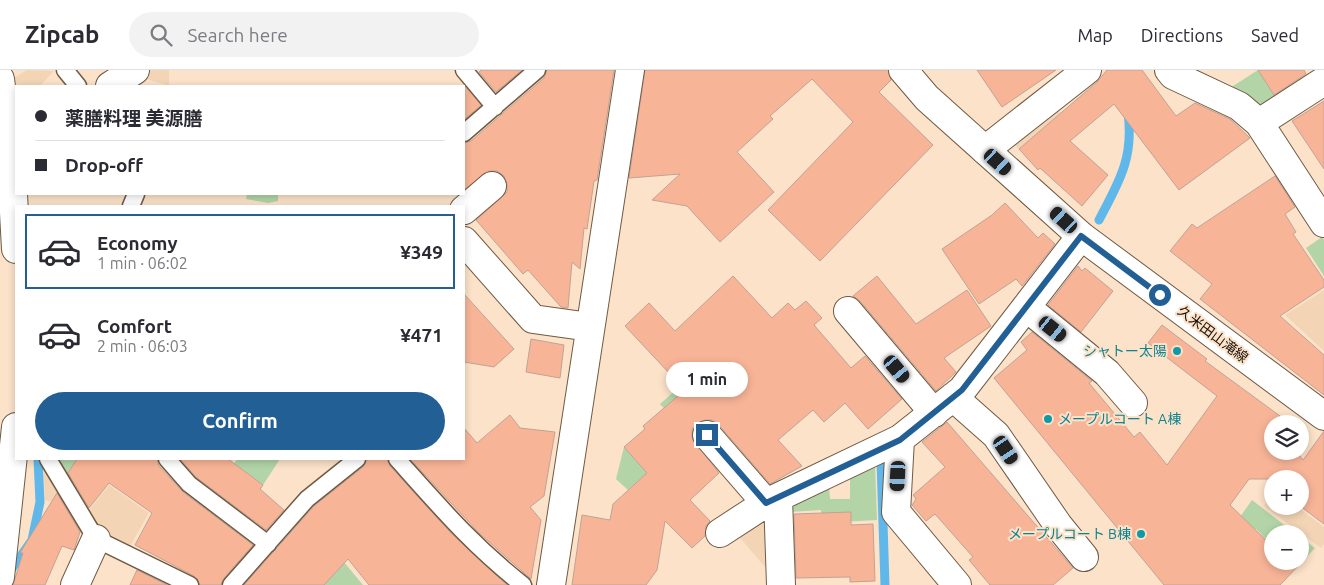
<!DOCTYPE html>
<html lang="en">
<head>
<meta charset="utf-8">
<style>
	body { margin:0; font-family:Ubuntu,"Noto Sans JP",sans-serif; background:#f2f2f3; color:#2b2b33; height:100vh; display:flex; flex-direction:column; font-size:19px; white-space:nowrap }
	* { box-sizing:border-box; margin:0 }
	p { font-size:16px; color:#7c7c81 }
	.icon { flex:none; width:28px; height:28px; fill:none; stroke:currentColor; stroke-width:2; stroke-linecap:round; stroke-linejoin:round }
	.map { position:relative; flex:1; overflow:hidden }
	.side { position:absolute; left:15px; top:135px; width:450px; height:255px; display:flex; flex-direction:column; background:#fff; border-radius:0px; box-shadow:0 2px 8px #0003 }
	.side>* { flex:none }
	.banner { position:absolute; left:15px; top:15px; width:450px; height:110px; border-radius:0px; box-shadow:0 2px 8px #0003; display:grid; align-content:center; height:110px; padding:0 20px; background:#fff }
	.tools { position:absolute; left:1264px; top:345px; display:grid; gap:10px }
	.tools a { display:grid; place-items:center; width:45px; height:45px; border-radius:50%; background:#fff; box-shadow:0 2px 8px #0003; font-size:25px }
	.end { position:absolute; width:22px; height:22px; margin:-11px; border:6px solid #225f95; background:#fff; box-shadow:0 0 0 2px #fff }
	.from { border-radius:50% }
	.bubble { position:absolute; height:35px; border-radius:18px; background:#fff; box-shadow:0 2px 8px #0003; font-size:16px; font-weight:700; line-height:35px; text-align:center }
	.car { position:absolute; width:15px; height:30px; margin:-15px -8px; border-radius:6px; box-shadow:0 0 4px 1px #0007; background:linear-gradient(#222 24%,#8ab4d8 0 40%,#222 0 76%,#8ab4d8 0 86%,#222 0) }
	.banner b { display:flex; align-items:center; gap:18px; height:48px; font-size:19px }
	.banner b+b { border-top:1px solid #e1e1e2 }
	.banner i { width:12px; height:12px; background:#2b2b33 }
	ul { padding:9px 0 0; list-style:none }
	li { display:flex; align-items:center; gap:15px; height:75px; margin:0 10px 8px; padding:0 10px; border:2px solid transparent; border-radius:0px }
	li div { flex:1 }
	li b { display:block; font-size:19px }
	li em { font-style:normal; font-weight:700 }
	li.on { border-color:#225f95 }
	li>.icon { width:45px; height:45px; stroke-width:1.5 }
	.primary-button { display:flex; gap:10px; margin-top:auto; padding:10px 20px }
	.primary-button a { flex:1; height:58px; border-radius:30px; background:#225f95; color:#fff; font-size:20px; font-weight:700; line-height:58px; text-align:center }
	header { display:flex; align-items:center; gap:30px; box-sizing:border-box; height:70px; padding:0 25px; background:#fff; border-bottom:1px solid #e1e1e2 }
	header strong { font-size:24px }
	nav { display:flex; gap:28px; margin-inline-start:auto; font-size:18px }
	.search { width:350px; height:45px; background:#f2f2f3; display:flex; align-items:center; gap:12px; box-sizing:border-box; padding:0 18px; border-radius:28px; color:#7c7c81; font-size:19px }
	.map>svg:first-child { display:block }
	.built { fill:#f3d5b6 }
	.green { fill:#b2d4a7 }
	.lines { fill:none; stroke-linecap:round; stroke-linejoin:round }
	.stream { stroke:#5fb8e9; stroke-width:9 }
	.building { fill:#f8b497; stroke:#c2a294 }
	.lane-casing { stroke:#6f5a44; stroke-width:19 }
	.street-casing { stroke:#6f5a44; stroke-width:30 }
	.secondary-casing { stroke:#6f5a44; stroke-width:30 }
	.lane { stroke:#fff; stroke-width:16 }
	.street { stroke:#fff; stroke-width:28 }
	.secondary { stroke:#fff; stroke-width:28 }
	.route { stroke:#225f95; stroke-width:6 }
	.culture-dot { fill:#0f9aa8; stroke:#fbe2c9; stroke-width:2 }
	.labels { text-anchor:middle; stroke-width:4; stroke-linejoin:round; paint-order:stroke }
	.street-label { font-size:14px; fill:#191108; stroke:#fbe2c9 }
	.culture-label { font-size:14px; fill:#0d838f; stroke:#fbe2c9; text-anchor:end }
</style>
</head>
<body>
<header>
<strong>Zipcab</strong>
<div class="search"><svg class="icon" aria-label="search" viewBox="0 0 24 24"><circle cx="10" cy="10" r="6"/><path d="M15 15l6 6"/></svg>Search here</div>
<nav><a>Map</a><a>Directions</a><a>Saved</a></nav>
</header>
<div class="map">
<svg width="1324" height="515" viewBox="0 0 1324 515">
	<rect width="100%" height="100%" fill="#fbe2c9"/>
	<path class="built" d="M 27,0 L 54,1 L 40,16 L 16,16 L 16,41 L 7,12 Z
		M 147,0 L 169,0 L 169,16 L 137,6 Z
		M 1056,36 L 1075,66 L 1064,76 L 1046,56 L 1019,79 L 1011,71 Z
		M 1324,220 L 1324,281 L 1285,245 Z
		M 43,394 L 70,438 L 45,430 Z
		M 109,415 L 149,443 L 130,476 L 102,463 L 89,440 Z
		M 1272,425 L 1272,436 L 1296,436 L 1324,457 L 1324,474 L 1321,478 L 1264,436 Z
		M 770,443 L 772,499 L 764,496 L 736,463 Z"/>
	<path class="green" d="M 1258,0 L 1276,27 L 1261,37 L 1230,18 Z
		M 247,124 L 278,124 L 278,131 L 268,133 L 246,129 Z
		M 1322,167 L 1324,170 L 1324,206 L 1306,178 Z
		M 678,318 L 712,356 L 698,369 L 677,345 L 673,348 L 660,334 Z
		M 624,377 L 647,403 L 628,420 L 616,409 Z
		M 57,389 L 77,389 L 87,396 L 72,414 Z
		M 237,389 L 280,389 L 263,415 L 234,394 Z
		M 875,395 L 877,450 L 821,453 L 821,440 L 789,442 L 789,434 L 829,416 L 830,429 L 850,429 L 850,406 Z
		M 1252,430 L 1296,464 L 1272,464 L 1272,475 L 1256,459 L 1223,493 L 1209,491 Z
		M 318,461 L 363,515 L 324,515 Z
		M 1300,467 L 1315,478 L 1296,498 L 1300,491 Z"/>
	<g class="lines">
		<path class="stream" d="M 1099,150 C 1119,112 1134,88 1128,43
			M 881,391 L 885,515
			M 9,503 L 32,470 L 40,432 L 38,389"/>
	</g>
	<path class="building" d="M 481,0 L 522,0 L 496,22 L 479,2 Z
		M 547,0 L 614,0 L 597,110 L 594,111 L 587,159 L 584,158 L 580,199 L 572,192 L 568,238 L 561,237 L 528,200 L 523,204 L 476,150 L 507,122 L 507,114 L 504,106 L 497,101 L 489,101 L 464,120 L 464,73 L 471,71 L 502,44 L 544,8 Z
		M 645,0 L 888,0 L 891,10 L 879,22 L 933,75 L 820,191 L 768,140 L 853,52 L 812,9 L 770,46 L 773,49 L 737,82 L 774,122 L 720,172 L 687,136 L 652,130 L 680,104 L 629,108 Z
		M 977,0 L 1056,0 L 1002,37 Z
		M 1107,0 L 1142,0 L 1176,46 L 1195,33 L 1230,49 L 1250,68 L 1179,120 L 1114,34 L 1070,71 L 1108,105 L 1082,136 L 1040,98 L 1038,100 L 1019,79 L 1097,12 Z
		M 1258,0 L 1304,0 L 1306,4 L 1274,25 Z
		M 464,15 L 481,35 L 464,50 Z
		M 1324,31 L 1324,99 L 1292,51 Z
		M 1275,106 L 1295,137 L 1285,144 L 1296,162 L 1293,164 L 1324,210 L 1324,217 L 1280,246 L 1324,285 L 1324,325 L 1200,229 L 1212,214 L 1170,181 L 1192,154 L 1197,158 Z
		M 1005,133 L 1038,168 L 1043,163 L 1055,174 L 1022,216 L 1016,209 L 979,234 L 942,179 L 992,145 Z
		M 1078,196 L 1082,201 L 1085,198 L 1113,221 L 1081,262 L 1048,235 Z
		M 733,206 L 772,248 L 788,233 L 795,240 L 806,231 L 822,248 L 814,255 L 851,298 L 865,286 L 902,329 L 868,359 L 845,333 L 824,352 L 813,340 L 778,370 L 802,396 L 770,414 L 718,354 L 713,350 L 705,350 L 697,353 L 692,359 L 692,368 L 719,403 L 690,430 L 710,451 L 706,456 L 705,466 L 692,478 L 665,451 L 657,500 L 646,515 L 572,515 L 582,445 L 610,450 L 613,434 L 647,403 L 624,377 L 645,359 L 643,356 L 685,320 L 625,256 L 649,233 L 675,261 Z
		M 877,206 L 916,254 L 967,220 L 991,256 L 944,288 L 956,302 L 936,321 L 860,231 L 853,226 Z
		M 464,224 L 514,279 L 494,297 L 464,292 Z
		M 1162,255 L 1207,289 L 1205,291 L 1280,346 L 1276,351 L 1278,354 L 1272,354 L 1272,381 L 1296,381 L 1303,390 L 1324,361 L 1324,454 L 1300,436 L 1300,409 L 1249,409 L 1230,435 L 1272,476 L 1272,491 L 1303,491 L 1280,515 L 1164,515 L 994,308 L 1027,280 L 1021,272 L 1032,262 L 1092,311 L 1089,313 L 1134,367 L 1140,362 L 1167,395 L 1217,326 L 1148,273 Z
		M 531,269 L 564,275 L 560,308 L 526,302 Z
		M 510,345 L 520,358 L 555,362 L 544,426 L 530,437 L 541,450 L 531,509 L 479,463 L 410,389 L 464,389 L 464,358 L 477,373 Z
		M 947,352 L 1073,498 L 1053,515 L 990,515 L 969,490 L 973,487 L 935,444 L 926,451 L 912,435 L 916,429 L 913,425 L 945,397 L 922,372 Z
		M 77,389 L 157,389 L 159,396 L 183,422 L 253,475 L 224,508 L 221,515 L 200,515 L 194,506 L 135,475 L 152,443 L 109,413 L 89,438 L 68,403 Z
		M 180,389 L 228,389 L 263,415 L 260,419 L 284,440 L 266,460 L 196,407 Z
		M 368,389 L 387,389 L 390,396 L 450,462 L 507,515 L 369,515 L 348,489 L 324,515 L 244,515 L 314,436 L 363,397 Z
		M 57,423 L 80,462 L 74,480 L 62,476 L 45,515 L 13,515 L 23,483 L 20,483 Z
		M 851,442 L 851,455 L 873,454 L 875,511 L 850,512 L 850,507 L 796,508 L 794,444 Z
		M 137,500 L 167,515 L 130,515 Z"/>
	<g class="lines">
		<g class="lane-casing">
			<path id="lane" d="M 65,0 L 78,16
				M 464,0 L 495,37
				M 464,63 L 537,0
				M 131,136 L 136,124
				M 48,389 L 96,469 L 190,515
				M 167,389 L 189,414 L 268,474
				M 397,389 C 439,436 473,476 523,515
				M 231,515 L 307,429 L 357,389"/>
		</g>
		<g class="street-casing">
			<path id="street" d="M 1169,0 L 1173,5 L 1239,36 L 1259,53 L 1324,153
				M 0,9 L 12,106 L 16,179
				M 110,16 L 135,0
				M 1259,53 L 1324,11
				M 985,80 L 1087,0
				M 464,140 L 492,116
				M 464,171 L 533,249 L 590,257
				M 1026,237 L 1107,303 L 1133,333
				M 848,241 L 934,343
				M 953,327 L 996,365 L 1058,455 L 1084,487
				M 707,365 L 766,433 L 900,369 L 962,320 L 1081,166
				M 900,369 L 896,442 L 957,515
				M 778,428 L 781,515
				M 720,463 L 766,433
				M 0,507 L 16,357
				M 75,515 L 96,469
				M 551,515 L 630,0"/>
		</g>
		<g class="secondary-casing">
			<path id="secondary" d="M 903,0 L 927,28 L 1081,166 L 1324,346"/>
		</g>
		<use href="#lane" class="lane"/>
		<use href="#street" class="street"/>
		<use href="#secondary" class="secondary"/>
	</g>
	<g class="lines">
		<path class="route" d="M 707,365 L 766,433 L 900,370 L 962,320 L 1081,166 L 1160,225"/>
	</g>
	<g class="culture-dot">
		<circle cx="1177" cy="281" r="5"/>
		<circle cx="1048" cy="349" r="5"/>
		<circle cx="1141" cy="464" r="5"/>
	</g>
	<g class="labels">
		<g class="street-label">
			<text transform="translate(1213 264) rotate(37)" y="5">久米田山滝線</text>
		</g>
		<g class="culture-label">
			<text x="1167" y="286">シャトー太陽</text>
			<text x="1058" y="354" text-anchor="start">メープルコート A棟</text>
			<text x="1131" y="469">メープルコート B棟</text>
		</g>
	</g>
</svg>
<div class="tools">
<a><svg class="icon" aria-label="layers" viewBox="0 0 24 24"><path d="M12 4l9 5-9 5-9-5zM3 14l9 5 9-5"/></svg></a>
<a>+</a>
<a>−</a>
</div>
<i class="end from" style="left:1160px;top:225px"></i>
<i class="end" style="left:707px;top:365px"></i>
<div class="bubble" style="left:666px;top:292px;width:82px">1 min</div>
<i class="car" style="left:998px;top:92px;rotate:132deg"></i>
<i class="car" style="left:1064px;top:150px;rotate:312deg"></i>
<i class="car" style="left:1053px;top:259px;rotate:129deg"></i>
<i class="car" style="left:897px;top:299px;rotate:140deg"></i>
<i class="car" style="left:1006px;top:380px;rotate:146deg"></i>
<i class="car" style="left:898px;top:406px;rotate:183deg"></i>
<div class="banner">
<b><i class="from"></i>薬膳料理 美源膳</b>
<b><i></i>Drop-off</b>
</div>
<section class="side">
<ul>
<li class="on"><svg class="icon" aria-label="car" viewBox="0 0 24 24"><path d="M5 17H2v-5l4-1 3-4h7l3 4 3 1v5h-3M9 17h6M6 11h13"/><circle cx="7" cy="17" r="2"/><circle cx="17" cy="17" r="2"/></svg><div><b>Economy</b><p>1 min · 06:02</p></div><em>¥349</em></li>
<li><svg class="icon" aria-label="car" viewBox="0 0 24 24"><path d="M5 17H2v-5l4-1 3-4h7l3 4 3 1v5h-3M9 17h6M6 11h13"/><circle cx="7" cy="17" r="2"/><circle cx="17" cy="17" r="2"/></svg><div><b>Comfort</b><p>2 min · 06:03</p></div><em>¥471</em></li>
</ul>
<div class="primary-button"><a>Confirm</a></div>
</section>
</div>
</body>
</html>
